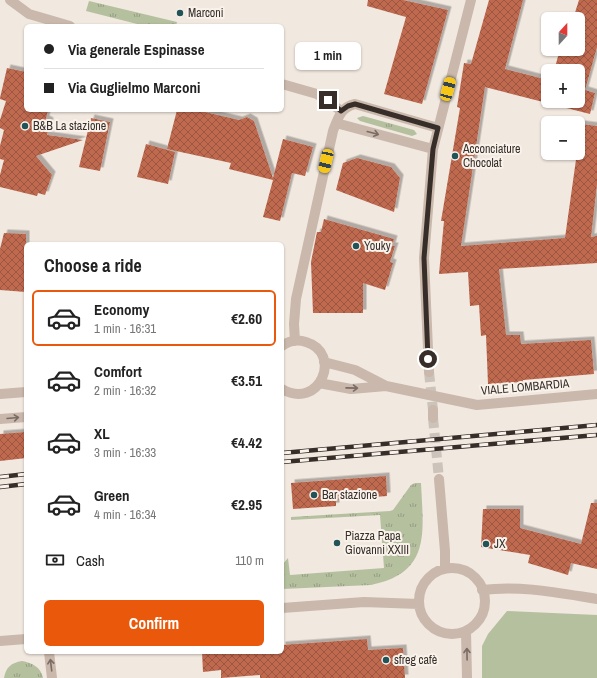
<!DOCTYPE html>
<html lang="en">
<head>
<meta charset="utf-8">
<style>
	body { margin:0; font-family:"Archivo Narrow",sans-serif; background:#f6f6f6; color:#222; height:100vh; display:flex; flex-direction:column; font-size:15px; white-space:nowrap }
	* { box-sizing:border-box; margin:0 }
	p { font-size:13px; color:#767676 }
	.icon { flex:none; width:22px; height:22px; fill:none; stroke:currentColor; stroke-width:2; stroke-linecap:round; stroke-linejoin:round }
	.map { position:relative; flex:1; overflow:hidden }
	.drawer { position:absolute; left:24px; top:242px; width:260px; height:412px; display:flex; flex-direction:column; background:#fff; border-radius:6px; box-shadow:0 1px 3px #0004 }
	.drawer>* { flex:none }
	.top-card { position:absolute; left:24px; top:24px; width:260px; height:88px; border-radius:6px; box-shadow:0 1px 3px #0004; display:grid; align-content:center; height:88px; padding:0 20px; background:#fff }
	.needle { width:26px; rotate:21deg }
	.tools { position:absolute; left:541px; top:12px; display:grid; gap:8px }
	.tools a { display:grid; place-items:center; width:44px; height:44px; border-radius:6px; background:#fff; box-shadow:0 1px 3px #0004; font-size:20px }
	.end { position:absolute; width:18px; height:18px; margin:-9px; border:5px solid #372e2a; background:#fff; box-shadow:0 0 0 2px #fff }
	.from { border-radius:50% }
	.bubble { position:absolute; height:28px; border-radius:6px; background:#fff; box-shadow:0 1px 3px #0004; font-size:13px; font-weight:700; line-height:28px; text-align:center }
	.car { position:absolute; width:12px; height:24px; margin:-12px -6px; border-radius:5px; box-shadow:0 0 3px 1px #0007; background:linear-gradient(#f5c518 24%,#345 0 40%,#f5c518 0 76%,#345 0 86%,#f5c518 0) }
	.top-card b { display:flex; align-items:center; gap:14px; height:38px; font-size:15px }
	.top-card b+b { border-top:1px solid #e0e0e0 }
	.top-card i { width:10px; height:10px; background:#222 }
	ul { padding:0; list-style:none }
	li { display:flex; align-items:center; gap:12px; height:56px; margin:0 8px 6px; padding:0 12px; border:2px solid transparent; border-radius:6px }
	li div { flex:1 }
	li b { display:block; font-size:15px }
	li em { font-style:normal; font-weight:700 }
	li.on { border-color:#ea580c }
	li>.icon { width:36px; height:36px; stroke-width:1.5 }
	h2 { padding:0 20px; font-size:18px; line-height:48px }
	.pay { display:flex; align-items:center; gap:10px; height:44px; padding:0 20px; font-size:15px }
	.pay p { margin-inline-start:auto }
	.primary-button { display:flex; gap:8px; margin-top:auto; padding:8px 20px }
	.primary-button a { flex:1; height:46px; border-radius:6px; background:#ea580c; color:#fff; font-size:16px; font-weight:700; line-height:46px; text-align:center }
	.map>svg:first-child { display:block }
	.grass { fill:url(#grass-tufts) }
	.park { fill:#b5c09f }
	.building { fill:url(#building-cross-hatch); filter:url(#shadow) }
	.lines { fill:none; stroke-linecap:round; stroke-linejoin:round }
	.minor-tunnel { stroke:#ccc3bb; stroke-width:10; stroke-dasharray:10 5; stroke-linecap:butt }
	.minor { stroke:#c9b8ab; stroke-width:10 }
	.rail-casing { stroke:#372e2a; stroke-width:4.5 }
	.rail { stroke:#f9f2eb; stroke-width:3; stroke-dasharray:9; stroke-linecap:butt }
	.oneway { stroke:#796c64 }
	.route { stroke:#372e2a; stroke-width:5 }
	.poi-dot { fill:#225457; stroke:#f9f2eb; stroke-width:1.5 }
	.labels { text-anchor:middle; stroke-width:4; stroke-linejoin:round; paint-order:stroke }
	.poi-label { font-size:12px; fill:#372e2a; stroke:#f9f2eb; text-anchor:start }
	.street-label { font-size:12px; fill:#372e2a; stroke:#f9f2eb }
</style>
</head>
<body>
<div class="map">
<svg width="597" height="678" viewBox="0 0 597 678">
	<defs>
		<pattern id="grass-tufts" width="24" height="20" patternUnits="userSpaceOnUse"><rect width="24" height="20" fill="#b5c09f"/><path d="M3 7l-1-3M5 7V3M7 7l1-3M15 17l-1-3M17 17v-4M19 17l1-3" fill="none" stroke="#949c82"/></pattern>
		<pattern id="building-cross-hatch" width="8" height="8" patternUnits="userSpaceOnUse"><rect width="8" height="8" fill="#bf694f"/><path d="M0 0l8 8M0 8l8-8" fill="none" stroke="#9c5742"/></pattern>
		<filter id="shadow"><feDropShadow dx="3.5" dy="-3.5" stdDeviation="0" flood-color="#0004"/></filter>
	</defs>
	<rect width="100%" height="100%" fill="#f1e8df"/>
	<path class="grass" d="M 89,1 L 177,22 L 176,26 L 145,26 L 86,11 Z
		M 363,116 L 414,130 L 417,134 L 412,136 L 360,121 L 357,118 Z
		M 415,483 L 421,483 C 423,531 432,573 371,585 L 282,589 L 282,565 L 288,558 L 290,575 L 384,568 L 380,515 L 291,520 L 291,517 L 390,511 L 393,510 L 411,485 Z
		M 22,661 C 32,663 41,667 43,678 L 4,678 C 6,667 11,663 22,661 Z"/>
	<path class="park" d="M 507,611 L 597,615 L 597,678 L 482,678 L 482,646 L 488,634 Z"/>
	<path class="building" d="M 368,0 L 403,0 L 448,10 L 422,104 L 384,94 L 406,17 L 367,6 Z
		M 489,0 L 523,0 L 505,69 L 548,80 L 548,101 L 578,101 L 578,71 L 554,71 L 560,49 L 578,49 L 578,19 L 573,19 L 579,0 L 597,0 L 597,47 L 585,90 L 595,93 L 590,114 L 485,87 L 461,246 L 565,238 L 581,124 L 597,126 L 597,184 L 591,237 L 597,236 L 597,263 L 499,269 L 506,335 L 520,335 L 521,344 L 591,340 L 594,374 L 523,380 L 523,382 L 488,384 L 486,335 L 481,336 L 479,305 L 470,306 L 468,272 L 439,274 L 444,221 L 441,221 L 460,108 L 457,107 L 464,63 L 471,64 Z
		M 7,68 L 26,72 L 26,110 L 48,110 L 46,119 L 50,121 L 47,135 L 83,140 L 36,156 L 52,175 L 45,195 L 38,193 L 37,196 L 0,187 L 0,175 L 4,160 L 0,159 L 0,146 L 4,130 L 0,128 L 0,120 L 6,101 L 0,99 L 0,98 Z
		M 177,110 L 196,110 L 239,120 L 247,117 L 254,121 L 273,178 L 283,139 L 313,147 L 305,176 L 292,173 L 280,221 L 263,217 L 273,180 L 229,169 L 231,163 L 167,149 Z
		M 91,118 L 110,122 L 100,171 L 79,167 Z
		M 146,144 L 175,152 L 168,184 L 137,177 Z
		M 357,158 L 391,167 L 400,178 L 394,212 L 336,190 L 343,163 Z
		M 324,219 L 394,239 L 392,246 L 395,246 L 390,262 L 393,263 L 385,290 L 363,283 L 363,313 L 313,313 L 311,262 L 317,232 L 321,232 Z
		M 4,233 L 26,234 L 26,292 L 0,290 L 0,249 Z
		M 26,432 L 26,458 L 0,461 L 0,434 Z
		M 386,476 L 387,496 L 336,500 L 336,506 L 293,509 L 291,483 Z
		M 591,503 L 597,503 L 597,569 L 571,563 L 568,575 L 528,563 L 530,555 L 481,547 L 483,509 L 520,509 L 520,528 L 581,544 Z
		M 367,639 L 368,650 L 403,648 L 405,678 L 260,678 L 260,675 L 221,678 L 221,670 L 203,672 L 202,652 L 282,652 L 282,645 Z"/>
	<g class="lines">
		<path class="minor-tunnel" d="M 429,372 L 433,410
			M 433,418 L 439,479"/>
		<path class="minor" d="M 10,0 L 29,14 L 70,26
			M 282,84 L 317,94 L 328,101 L 341,111
			M 336,123 L 433,149
			M 295,341 L 294,324 L 296,299 L 333,131 C 338,118 341,107 355,104 L 438,128
			M 282,346 C 289,341 297,339 306,342 C 343,353 320,411 282,389
			M 324,362 L 355,370 L 386,386
			M 429,372 L 424,258 L 433,149 L 471,0
			M 319,383 L 351,389 L 386,386 L 477,405 L 597,394
			M 0,394 L 26,392
			M 433,410 L 433,418
			M 0,419 L 26,417
			M 439,479 L 445,551 L 445,569
			M419 601a33 33 0 1 1 66 0a33 33 0 1 1-66 0Z
			M 482,590 C 521,585 559,593 597,599
			M 282,608 L 364,602 L 419,604
			M 466,631 L 467,678
			M 0,641 L 26,639
			M 49,652 L 52,678"/>
		<g class="rail-casing">
			<path id="rail" d="M 282,453 L 597,425
				M 282,462 L 597,435
				M 0,477 L 26,474
				M 0,487 L 26,484"/>
		</g>
		<use href="#rail" class="rail"/>
	</g>
	<defs><path id="oneway-shaft" d="M-6 0H5M1.5-3L5.5 0L1.5 3" fill="none" stroke-width="1.6" stroke-linecap="round" stroke-linejoin="round"/></defs>
	<g class="oneway">
		<use href="#oneway-shaft" transform="translate(373 133) rotate(15)"/>
		<use href="#oneway-shaft" transform="translate(352 388) rotate(1)"/>
		<use href="#oneway-shaft" transform="translate(13 418) rotate(-5)"/>
		<use href="#oneway-shaft" transform="translate(467 654) rotate(-91)"/>
		<use href="#oneway-shaft" transform="translate(51 665) rotate(-97)"/>
	</g>
	<g class="lines">
		<path class="route" d="M 328,100 L 341,111 L 348,106 L 355,104 L 438,128 L 433,149 L 424,258 L 428,359"/>
	</g>
	<g class="poi-dot">
		<circle cx="180" cy="13" r="4"/>
		<circle cx="25" cy="126" r="4"/>
		<circle cx="455" cy="156" r="4"/>
		<circle cx="356" cy="246" r="4"/>
		<circle cx="314" cy="495" r="4"/>
		<circle cx="337" cy="543" r="4"/>
		<circle cx="486" cy="544" r="4"/>
		<circle cx="386" cy="660" r="4"/>
	</g>
	<g class="labels">
		<g class="poi-label">
			<text x="188" y="17">Marconi</text>
			<text x="33" y="130">B&amp;B La stazione</text>
			<text x="463" y="153">Acconciature<tspan x="463" dy="14">Chocolat</tspan></text>
			<text x="364" y="250">Youky</text>
			<text x="322" y="499">Bar stazione</text>
			<text x="345" y="540">Piazza Papa<tspan x="345" dy="14">Giovanni XXIII</tspan></text>
			<text x="494" y="548">JX</text>
			<text x="394" y="664">sfreg cafè</text>
		</g>
		<g class="street-label">
			<text transform="translate(525 387) rotate(-5)" y="4">VIALE LOMBARDIA</text>
		</g>
	</g>
</svg>
<div class="tools">
<a><svg class="needle" viewBox="-14 -14 28 28"><path d="M0-13l5 13h-10z" fill="#e53935"/><path d="M0 13l5-13h-10z" fill="#767676"/></svg></a>
<a>+</a>
<a>−</a>
</div>
<i class="end from" style="left:428px;top:359px"></i>
<i class="end" style="left:328px;top:100px"></i>
<div class="bubble" style="left:295px;top:42px;width:66px">1 min</div>
<i class="car" style="left:448px;top:89px;rotate:15deg"></i>
<i class="car" style="left:326px;top:161px;rotate:193deg"></i>
<div class="top-card">
<b><i class="from"></i>Via generale Espinasse</b>
<b><i></i>Via Guglielmo Marconi</b>
</div>
<section class="drawer">
<h2>Choose a ride</h2>
<ul>
<li class="on"><svg class="icon" aria-label="car" viewBox="0 0 24 24"><path d="M5 17H2v-5l4-1 3-4h7l3 4 3 1v5h-3M9 17h6M6 11h13"/><circle cx="7" cy="17" r="2"/><circle cx="17" cy="17" r="2"/></svg><div><b>Economy</b><p>1 min · 16:31</p></div><em>€2.60</em></li>
<li><svg class="icon" aria-label="car" viewBox="0 0 24 24"><path d="M5 17H2v-5l4-1 3-4h7l3 4 3 1v5h-3M9 17h6M6 11h13"/><circle cx="7" cy="17" r="2"/><circle cx="17" cy="17" r="2"/></svg><div><b>Comfort</b><p>2 min · 16:32</p></div><em>€3.51</em></li>
<li><svg class="icon" aria-label="car" viewBox="0 0 24 24"><path d="M5 17H2v-5l4-1 3-4h7l3 4 3 1v5h-3M9 17h6M6 11h13"/><circle cx="7" cy="17" r="2"/><circle cx="17" cy="17" r="2"/></svg><div><b>XL</b><p>3 min · 16:33</p></div><em>€4.42</em></li>
<li><svg class="icon" aria-label="car" viewBox="0 0 24 24"><path d="M5 17H2v-5l4-1 3-4h7l3 4 3 1v5h-3M9 17h6M6 11h13"/><circle cx="7" cy="17" r="2"/><circle cx="17" cy="17" r="2"/></svg><div><b>Green</b><p>4 min · 16:34</p></div><em>€2.95</em></li>
</ul>
<div class="pay"><svg class="icon" aria-label="cash" viewBox="0 0 24 24"><path d="M3 7h18v10H3z"/><circle cx="12" cy="12" r="2"/></svg>Cash<p>110 m</p></div>
<div class="primary-button"><a>Confirm</a></div>
</section>
</div>
</body>
</html>
